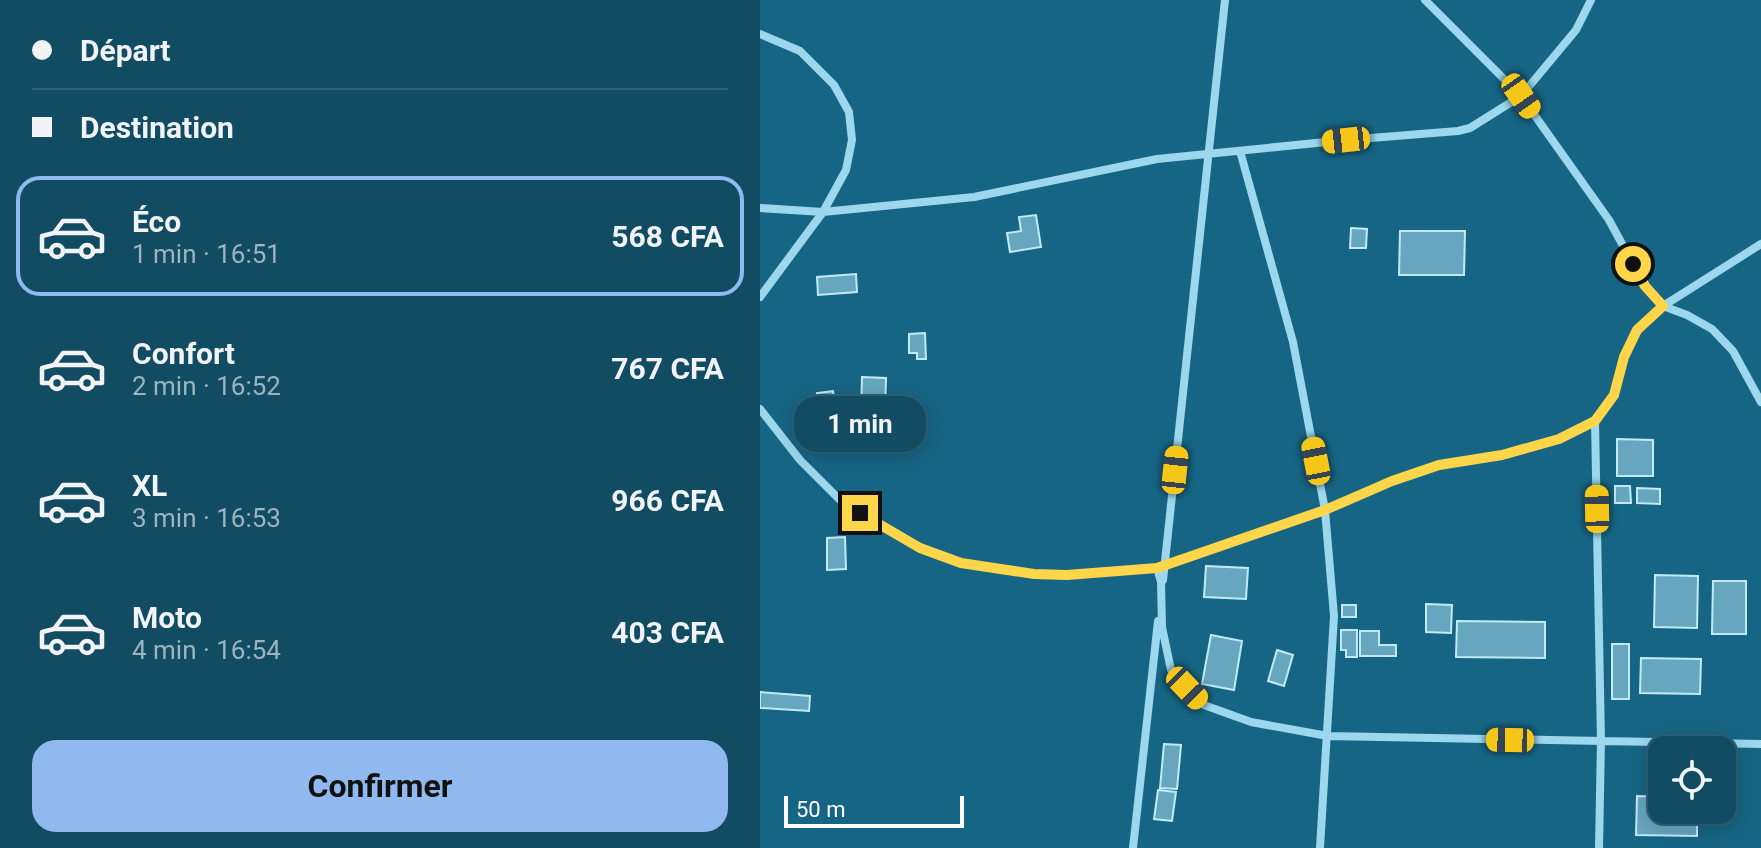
<!DOCTYPE html>
<html lang="fr">
<head>
<meta charset="utf-8">
<style>
	body { margin:0; font-family:Roboto,sans-serif; background:#1e566c; color:#f1f3f6; height:100vh; display:flex; flex-direction:column; font-size:30px; white-space:nowrap }
	* { box-sizing:border-box; margin:0 }
	p { font-size:26px; color:#9cb4be }
	.icon { flex:none; width:44px; height:44px; fill:none; stroke:currentColor; stroke-width:2; stroke-linecap:round; stroke-linejoin:round }
	.map { position:relative; flex:1; overflow:hidden }
	.sheet { display:flex; flex-direction:column; background:#114c63; width:760px }
	.sheet>* { flex:none }
	.guide { display:grid; align-content:center; height:176px; padding:0 32px; background:#114c63 }
	.fabs { position:absolute; left:888px; top:736px; display:grid; gap:16px }
	.fabs a { display:grid; place-items:center; width:88px; height:88px; border-radius:16px; background:#114c63; box-shadow:0 4px 20px #0003,0 0 0 2px #306378; font-size:40px }
	.scale { position:absolute; left:24px; bottom:20px; width:180px; box-sizing:border-box; padding-left:8px; border:4px solid #fff; border-top:0; font-size:22px; line-height:28px; white-space:nowrap; color:#fff; -webkit-text-stroke:6px #176584; paint-order:stroke }
	.end { position:absolute; width:36px; height:36px; margin:-18px; border:10px solid #ffd54a; background:#111; box-shadow:0 0 0 4px #111 }
	.from { border-radius:50% }
	.bubble { position:absolute; height:56px; border-radius:24px; background:#114c63; box-shadow:0 4px 20px #0003,0 0 0 2px #306378; font-size:26px; font-weight:700; line-height:56px; text-align:center }
	.car { position:absolute; width:24px; height:48px; margin:-24px -12px; border-radius:10px; box-shadow:0 0 6px 2px #0007; background:linear-gradient(#f5c518 24%,#345 0 40%,#f5c518 0 76%,#345 0 86%,#f5c518 0) }
	.guide b { display:flex; align-items:center; gap:28px; height:76px; font-size:30px }
	.guide b+b { border-top:2px solid #306378 }
	.guide i { width:20px; height:20px; background:#f1f3f6 }
	ul { padding:0; list-style:none }
	li { display:flex; align-items:center; gap:24px; height:120px; margin:0 16px 12px; padding:0 16px; border:4px solid transparent; border-radius:24px }
	li div { flex:1 }
	li b { display:block; font-size:30px }
	li em { font-style:normal; font-weight:700 }
	li.active { border-color:#90b9f0 }
	li>.icon { width:72px; height:72px; stroke-width:1.5 }
	.button { display:flex; gap:16px; margin-top:auto; padding:16px 32px }
	.button a { flex:1; height:92px; border-radius:24px; background:#90b9f0; color:#111; font-size:32px; font-weight:700; line-height:92px; text-align:center }
	main { display:flex; flex:1; min-height:0 }
	.map>svg:first-child { display:block }
	.building { fill:#67a6bf; stroke:#c1eaf9; stroke-width:2 }
	.lines { fill:none; stroke-linecap:round; stroke-linejoin:round }
	.minor { stroke:#9cd7ed; stroke-width:8 }
	.route { stroke:#ffd54a; stroke-width:10 }
</style>
</head>
<body>
<main>
<section class="sheet">
<div class="guide">
<b><i class="from"></i>Départ</b>
<b><i></i>Destination</b>
</div>
<ul>
<li class="active"><svg class="icon" aria-label="car" viewBox="0 0 24 24"><path d="M5 17H2v-5l4-1 3-4h7l3 4 3 1v5h-3M9 17h6M6 11h13"/><circle cx="7" cy="17" r="2"/><circle cx="17" cy="17" r="2"/></svg><div><b>Éco</b><p>1 min · 16:51</p></div><em>568 CFA</em></li>
<li><svg class="icon" aria-label="car" viewBox="0 0 24 24"><path d="M5 17H2v-5l4-1 3-4h7l3 4 3 1v5h-3M9 17h6M6 11h13"/><circle cx="7" cy="17" r="2"/><circle cx="17" cy="17" r="2"/></svg><div><b>Confort</b><p>2 min · 16:52</p></div><em>767 CFA</em></li>
<li><svg class="icon" aria-label="car" viewBox="0 0 24 24"><path d="M5 17H2v-5l4-1 3-4h7l3 4 3 1v5h-3M9 17h6M6 11h13"/><circle cx="7" cy="17" r="2"/><circle cx="17" cy="17" r="2"/></svg><div><b>XL</b><p>3 min · 16:53</p></div><em>966 CFA</em></li>
<li><svg class="icon" aria-label="car" viewBox="0 0 24 24"><path d="M5 17H2v-5l4-1 3-4h7l3 4 3 1v5h-3M9 17h6M6 11h13"/><circle cx="7" cy="17" r="2"/><circle cx="17" cy="17" r="2"/></svg><div><b>Moto</b><p>4 min · 16:54</p></div><em>403 CFA</em></li>
</ul>
<div class="button"><a>Confirmer</a></div>
</section>
<div class="map">
<svg width="1001" height="848" viewBox="0 0 1001 848">
	<rect width="100%" height="100%" fill="#176584"/>
	<path class="building" d="M 276,215 L 281,247 L 250,252 L 247,233 L 261,231 L 259,217 Z
		M 591,228 L 607,229 L 606,248 L 590,248 Z
		M 640,231 L 705,231 L 704,275 L 639,275 Z
		M 96,274 L 97,292 L 58,295 L 57,277 Z
		M 165,333 L 166,359 L 157,359 L 157,353 L 149,353 L 149,334 Z
		M 102,377 L 126,378 L 125,412 L 101,411 Z
		M 73,391 L 78,426 L 63,429 L 57,393 Z
		M 857,439 L 893,440 L 893,476 L 857,476 Z
		M 855,486 L 870,486 L 871,503 L 855,503 Z
		M 877,488 L 900,489 L 900,504 L 877,503 Z
		M 85,537 L 86,569 L 67,570 L 67,538 Z
		M 446,566 L 488,568 L 486,599 L 444,597 Z
		M 895,575 L 938,576 L 937,628 L 894,627 Z
		M 953,581 L 986,581 L 986,634 L 952,634 Z
		M 666,604 L 692,605 L 691,633 L 666,632 Z
		M 582,605 L 596,605 L 596,617 L 582,617 Z
		M 697,621 L 785,622 L 785,658 L 696,657 Z
		M 581,630 L 597,630 L 597,657 L 586,657 L 586,650 L 581,650 Z
		M 600,631 L 619,631 L 619,645 L 636,645 L 636,656 L 600,656 Z
		M 451,635 L 482,641 L 474,690 L 442,684 Z
		M 852,644 L 869,644 L 869,699 L 852,699 Z
		M 517,650 L 533,655 L 524,686 L 508,681 Z
		M 881,658 L 941,659 L 940,694 L 880,693 Z
		M 0,692 L 50,696 L 49,711 L 0,708 Z
		M 404,744 L 421,745 L 417,789 L 400,788 Z
		M 398,790 L 416,792 L 412,821 L 394,819 Z
		M 877,796 L 902,797 L 902,810 L 937,810 L 937,836 L 876,835 Z"/>
	<g class="lines">
		<path class="minor" d="M 665,0 L 761,96 L 849,220 L 885,286 L 903,306 L 927,315 L 952,329 L 973,351 L 1001,402
			M 0,34 L 40,51 L 74,85 L 89,112 L 92,140 L 86,170 L 63,212 L 0,297
			M 480,151 L 533,342 L 565,510 L 574,616 L 560,848
			M 0,208 L 63,212 L 214,197 L 397,159 L 586,140 L 698,131 L 710,128 L 761,96 L 816,30 L 831,0
			M 0,409 L 40,460 L 79,499 L 160,548 L 201,563 L 274,574 L 307,575 L 397,568 L 401,582 L 402,627 L 411,670 L 444,705 L 491,722 L 568,736 L 1001,744
			M 835,421 L 841,741 L 839,848
			M 402,566 L 565,510 L 632,481 L 679,465 L 742,455 L 799,439 L 835,421 L 854,395 L 864,357 L 877,330 L 903,306 L 1001,244
			M 403,580 L 465,0
			M 373,848 L 398,621"/>
	</g>
	<g class="lines">
		<path class="route" d="M 100,513 L 160,548 L 201,563 L 274,574 L 307,575 L 397,568 L 565,510 L 632,481 L 679,465 L 742,455 L 799,439 L 835,421 L 854,395 L 864,357 L 877,330 L 903,306 L 885,286 L 873,264"/>
	</g>
</svg>
<div class="fabs">
<a><svg class="icon" aria-label="locate" viewBox="0 0 24 24"><circle cx="12" cy="12" r="6"/><path d="M12 2v4M12 18v4M2 12h4M18 12h4"/></svg></a>
</div>
<div class="scale">50 m</div>
<i class="end from" style="left:873px;top:264px"></i>
<i class="end" style="left:100px;top:513px"></i>
<div class="bubble" style="left:34px;top:396px;width:132px">1 min</div>
<i class="car" style="left:761px;top:96px;rotate:145deg"></i>
<i class="car" style="left:586px;top:140px;rotate:264deg"></i>
<i class="car" style="left:556px;top:461px;rotate:349deg"></i>
<i class="car" style="left:415px;top:470px;rotate:6deg"></i>
<i class="car" style="left:837px;top:509px;rotate:359deg"></i>
<i class="car" style="left:427px;top:688px;rotate:136deg"></i>
<i class="car" style="left:750px;top:740px;rotate:271deg"></i>
</div>
</main>
</body>
</html>
